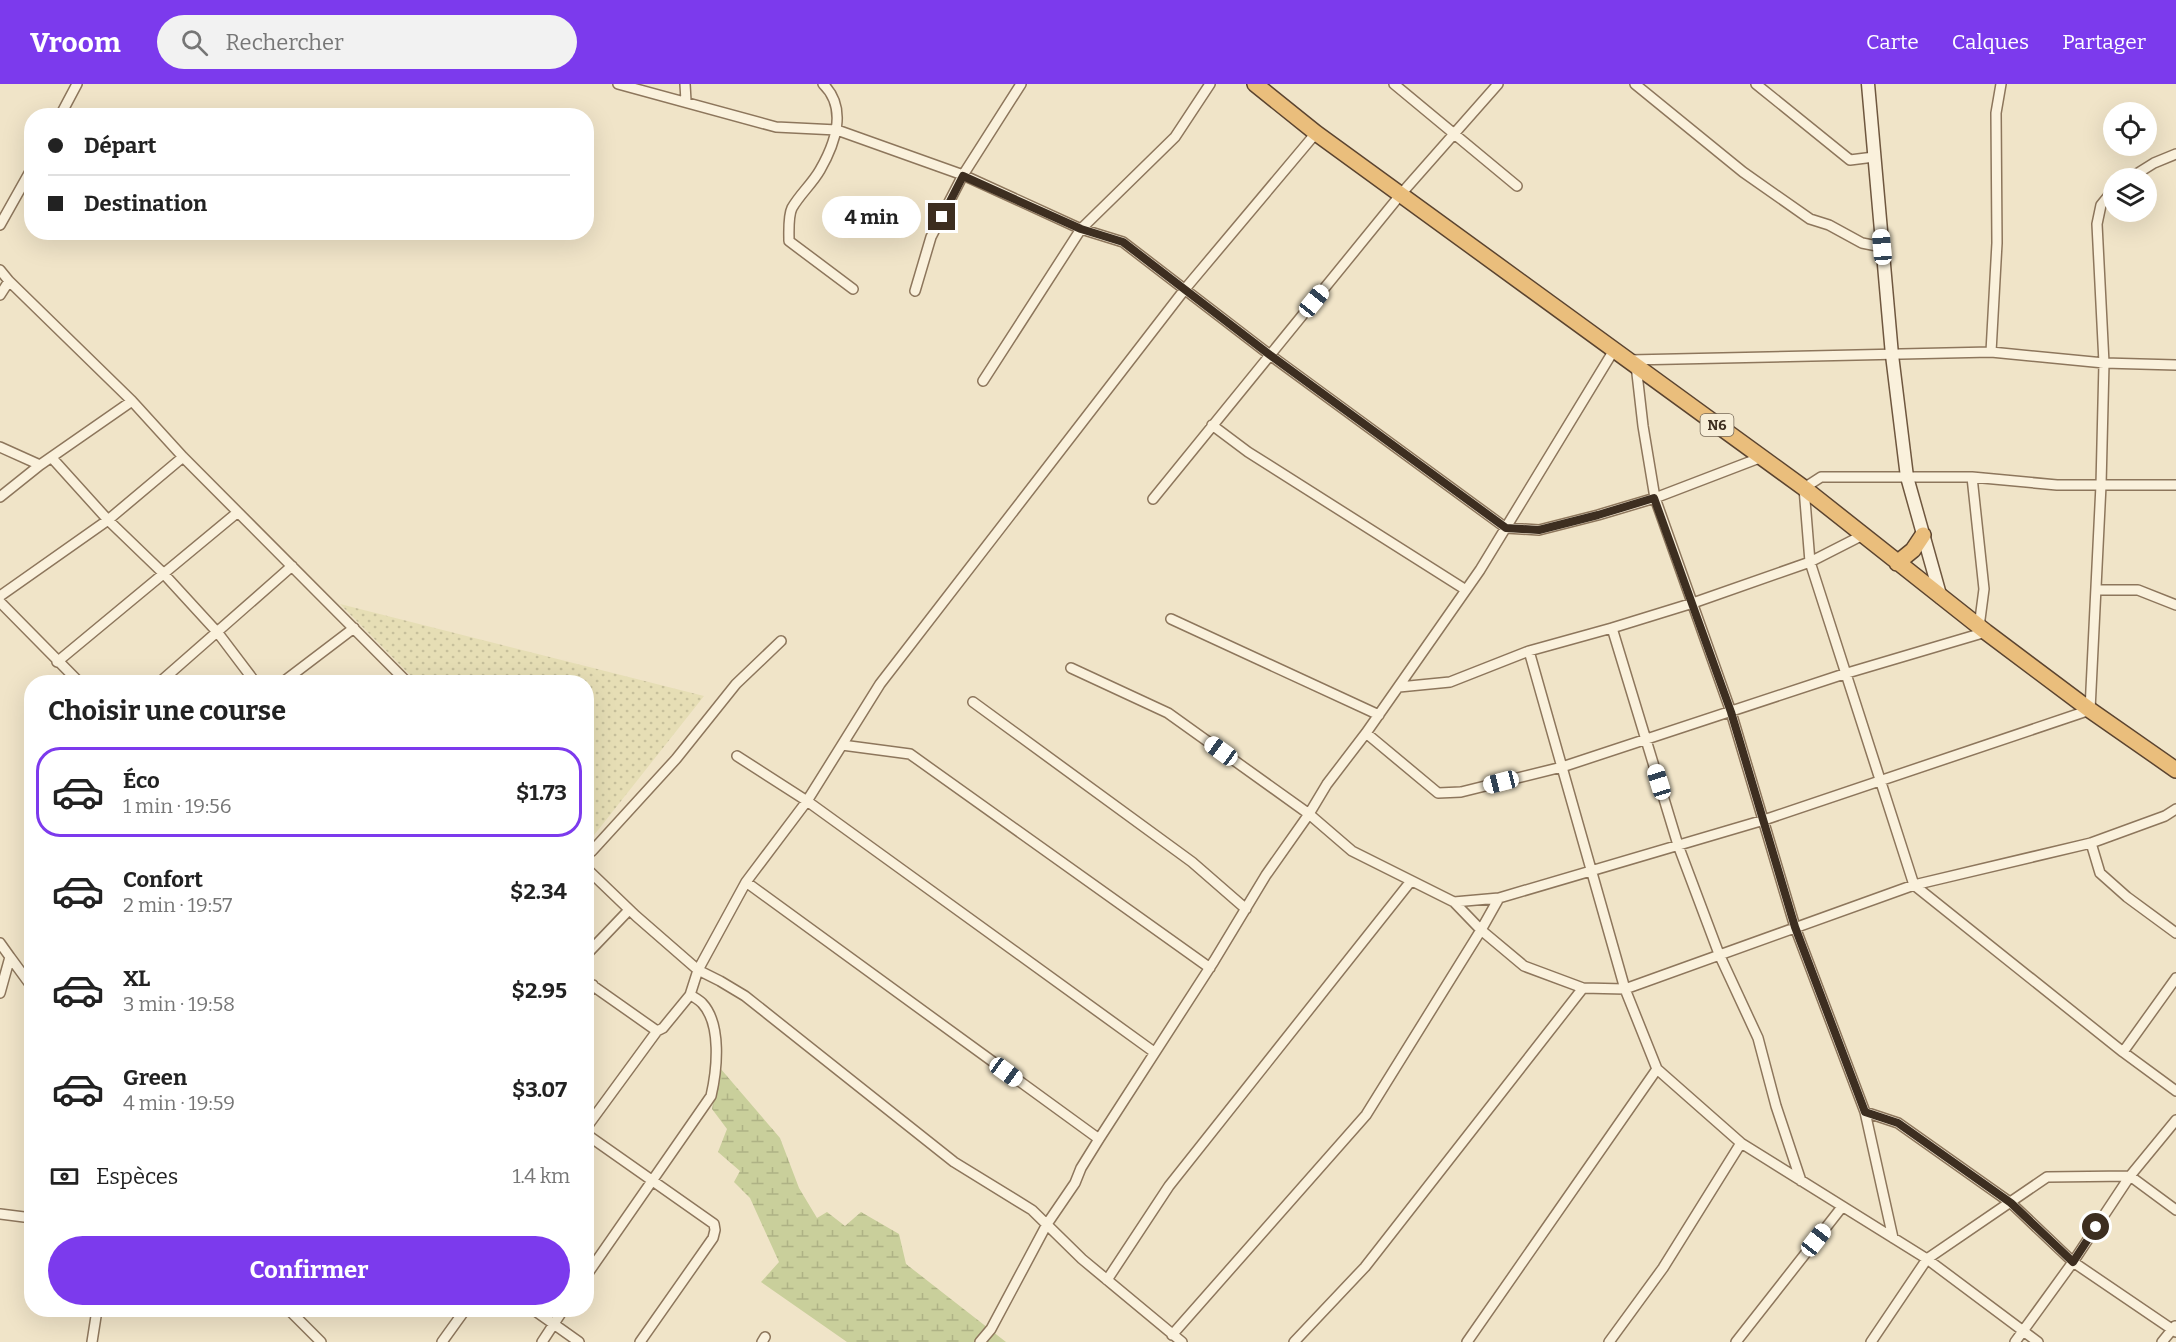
<!DOCTYPE html>
<html lang="fr">
<head>
<meta charset="utf-8">
<style>
	body { margin:0; font-family:Bitter,serif; background:#f2f2f2; color:#222; height:100vh; display:flex; flex-direction:column; font-size:22px; white-space:nowrap }
	* { box-sizing:border-box; margin:0 }
	p { font-size:20px; color:#767676 }
	.icon { flex:none; width:33px; height:33px; fill:none; stroke:currentColor; stroke-width:2; stroke-linecap:round; stroke-linejoin:round }
	.map { position:relative; flex:1; overflow:hidden }
	.details { position:absolute; left:24px; top:591px; width:570px; height:642px; display:flex; flex-direction:column; background:#fff; border-radius:24px; box-shadow:0 6px 24px #0002 }
	.details>* { flex:none }
	.guide { position:absolute; left:24px; top:24px; width:570px; height:132px; border-radius:24px; box-shadow:0 6px 24px #0002; display:grid; align-content:center; height:132px; padding:0 24px; background:#fff }
	.fabs { position:absolute; left:2103px; top:18px; display:grid; gap:12px }
	.fabs a { display:grid; place-items:center; width:54px; height:54px; border-radius:50%; background:#fff; box-shadow:0 6px 24px #0002; font-size:30px }
	.end { position:absolute; width:27px; height:27px; margin:-14px; border:8px solid #3d2e20; background:#fff; box-shadow:0 0 0 3px #fff }
	.from { border-radius:50% }
	.bubble { position:absolute; height:42px; border-radius:21px; background:#fff; box-shadow:0 6px 24px #0002; font-size:20px; font-weight:700; line-height:42px; text-align:center }
	.car { position:absolute; width:18px; height:36px; margin:-18px -9px; border-radius:8px; box-shadow:0 0 4px 2px #0007; background:linear-gradient(#fff 24%,#345 0 40%,#fff 0 76%,#345 0 86%,#fff 0) }
	.guide b { display:flex; align-items:center; gap:21px; height:57px; font-size:22px }
	.guide b+b { border-top:2px solid #e0e0e0 }
	.guide i { width:15px; height:15px; background:#222 }
	ul { padding:0; list-style:none }
	li { display:flex; align-items:center; gap:18px; height:90px; margin:0 12px 9px; padding:0 12px; border:3px solid transparent; border-radius:24px }
	li div { flex:1 }
	li b { display:block; font-size:22px }
	li em { font-style:normal; font-weight:700 }
	li.active { border-color:#7c3aed }
	li>.icon { width:54px; height:54px; stroke-width:1.5 }
	h2 { padding:0 24px; font-size:27px; line-height:72px }
	.pay { display:flex; align-items:center; gap:15px; height:66px; padding:0 24px; font-size:22px }
	.pay p { margin-inline-start:auto }
	.cta { display:flex; gap:12px; margin-top:auto; padding:12px 24px }
	.cta a { flex:1; height:69px; border-radius:36px; background:#7c3aed; color:#fff; font-size:24px; font-weight:700; line-height:69px; text-align:center }
	header { display:flex; align-items:center; gap:36px; box-sizing:border-box; height:84px; padding:0 30px; background:#7c3aed; color:#fff }
	header strong { font-size:28px }
	nav { display:flex; gap:33px; margin-inline-start:auto; font-size:21px }
	.search { width:420px; height:54px; background:#f2f2f2; display:flex; align-items:center; gap:15px; box-sizing:border-box; padding:0 21px; border-radius:33px; color:#767676; font-size:22px }
	.map>svg:first-child { display:block }
	.farmland { fill:url(#farmland-dots) }
	.wetland { fill:url(#wetland-marsh) }
	.lines { fill:none; stroke-linecap:round; stroke-linejoin:round }
	.minor-casing { stroke:#8d765c; stroke-width:12 }
	.secondary-casing { stroke:#6f573f; stroke-width:15 }
	.trunk-casing { stroke:#5b4430; stroke-width:18 }
	.minor { stroke:#faf1dc; stroke-width:9 }
	.secondary { stroke:#faf1dc; stroke-width:12 }
	.trunk { stroke:#eabe7c; stroke-width:15 }
	.route { stroke:#3d2e20; stroke-width:8 }
	.labels { text-anchor:middle; stroke-width:4.5; stroke-linejoin:round; paint-order:stroke }
	.shield { fill:#f7eed8; stroke:#756857; stroke-width:1.5 }
	.shield-label { font-size:14px; font-weight:bold; fill:#3d2e20 }
</style>
</head>
<body>
<header>
<strong>Vroom</strong>
<div class="search"><svg class="icon" aria-label="search" viewBox="0 0 24 24"><circle cx="10" cy="10" r="6"/><path d="M15 15l6 6"/></svg>Rechercher</div>
<nav><a>Carte</a><a>Calques</a><a>Partager</a></nav>
</header>
<div class="map">
<svg width="2176" height="1258" viewBox="0 0 2176 1258">
	<defs>
		<pattern id="farmland-dots" width="8" height="8" patternUnits="userSpaceOnUse" patternTransform="scale(1.5)"><rect width="8" height="8" fill="#e6deb5"/><path d="M2 2h.1M6 6h.1" fill="none" stroke="#c6bf9b" stroke-width="1.8" stroke-linecap="round"/></pattern>
		<pattern id="wetland-marsh" width="20" height="14" patternUnits="userSpaceOnUse" patternTransform="scale(1.5)"><rect width="20" height="14" fill="#c9cf9b"/><path d="M1 5h8M5 5V1M11 12h8M15 12V8" fill="none" stroke="#aeb285"/></pattern>
	</defs>
	<rect width="100%" height="100%" fill="#f0e4c8"/>
	<path class="farmland" d="M 340,520 L 704,612 L 587,760 L 586,598 L 417,598 Z"/>
	<path class="wetland" d="M 720,984 L 780,1054 L 799,1104 L 817,1134 L 827,1128 L 845,1142 L 861,1128 L 899,1150 L 906,1180 L 1006,1258 L 847,1258 L 761,1198 L 779,1178 L 750,1114 L 734,1098 L 740,1087 L 718,1068 L 727,1045 L 712,1025 Z"/>
	<g class="lines">
		<g class="minor-casing">
			<path id="minor" d="M 618,0 L 776,43 L 837,46 L 963,91 L 1081,145 L 1123,158 L 1270,271 L 1506,444 L 1539,446 L 1598,431 L 1655,414 L 1762,373
				M 685,0 L 686,17
				M 823,0 C 848,24 835,60 820,86 C 812,100 800,110 792,124 C 788,132 789,147 789,157 L 853,205
				M 1394,0 L 1517,102
				M 1635,0 L 1743,88 L 1810,135 L 1829,141 L 1862,159 L 1882,163
				M 1756,0 L 1850,76 L 1874,73
				M 60,32 L 77,0
				M 2130,94 L 2154,79 L 2176,70
				M 0,141 L 32,84
				M 0,186 L 9,197 L 132,317 L 183,373 L 407,598
				M 915,207 L 931,153 L 963,91 L 1021,0
				M 0,211 L 9,197
				M 1991,268 L 1997,159 L 1996,29 L 2001,0
				M 1630,276 L 1991,268 L 2104,279 L 2176,281
				M 1636,281 L 1643,342 L 1655,414 L 1731,628 L 1795,843 L 1865,1028 L 1893,1154
				M 983,297 L 1081,145 L 1175,53 L 1210,0
				M 1212,341 L 1248,368 L 1466,506
				M 0,363 L 40,381
				M 52,374 L 108,436 L 163,489 L 218,549 L 255,598
				M 1972,393 L 1984,505 L 1979,543
				M 2176,401 L 2057,401 L 1972,393 L 1821,393 L 1804,404 L 1810,478 L 1914,801 L 2123,968 L 2176,894
				M 0,413 L 40,381 L 132,317
				M 1153,415 L 1401,110 L 1498,0
				M 2096,506 L 2138,506 L 2176,521
				M 0,512 L 108,436 L 183,373
				M 0,518 L 79,598
				M 1171,535 L 1379,631
				M 1529,567 L 1625,905 L 1657,985 L 1741,1059 L 1927,1175 L 2038,1258
				M 57,578 L 238,428
				M 1071,584 L 1168,629 L 1309,730 L 1352,767 L 1454,818 L 1499,814 L 1764,736 L 2090,626 L 2101,401 L 2104,279 L 2097,140 L 2101,121 L 2114,105
				M 160,598 L 292,482
				M 283,598 L 354,544
				M 1399,603 L 1450,598 L 1529,567 L 1612,544
				M 973,618 L 1192,778 L 1246,825
				M 1366,649 L 1438,709 L 1461,708 L 1562,683 L 1844,590 L 1986,548
				M 842,661 L 910,670 L 1210,884
				M 737,672 L 807,717 L 1154,968
				M 2091,759 L 2100,789 L 2127,813 L 2176,849
				M 586,771 L 592,767 L 676,675 L 736,600 L 781,557
				M 586,784 L 636,832 L 698,886 L 720,897 L 745,912 L 954,1078 L 1032,1126 L 1082,1175 L 1182,1258
				M 746,798 L 1099,1055
				M 31,814 L 32,814
				M 1454,818 L 1481,846 L 1524,882 L 1583,904 L 1625,905 L 1914,801 L 2091,759 L 2165,732 L 2176,725
				M 0,859 L 10,873 L 0,909
				M 586,871 L 629,826
				M 10,873 L 32,903
				M 586,897 L 657,947
				M 586,911 L 593,901
				M 2123,968 L 2176,1007
				M 1865,1028 L 1898,1039 L 2011,1119 L 2073,1178 L 2176,1248
				M 586,1044 L 657,947 L 663,944 L 690,911 L 698,886 L 746,798 L 807,717 L 880,600 L 1185,205 L 1316,49
				M 586,1050 L 714,1140 L 715,1146 L 713,1154 L 640,1258
				M 1801,1097 L 1776,1022 L 1758,954 L 1719,870 L 1678,761 L 1612,544 L 1693,519 L 1810,478 L 1863,451
				M 0,1130 L 32,1134
				M 586,1192 L 711,1012 C 717,986 722,940 702,919 C 699,916 694,913 690,911
				M 1107,1196 L 1169,1102 L 1411,797
				M 289,1226 L 321,1258
				M 534,1226 L 579,1258
				M 1172,1251 L 1366,1031 L 1481,846 L 1499,814
				M 92,1258 L 97,1226
				M 442,1258 L 465,1226
				M 542,1258 L 563,1226
				M 762,1258 L 765,1253
				M 980,1258 L 991,1245 L 1047,1140 L 1075,1099 L 1081,1084 L 1099,1055 L 1214,877 L 1266,791 L 1309,730 L 1327,700 L 1366,649 L 1480,486 L 1614,266
				M 1294,1258 L 1365,1183 L 1583,904
				M 1467,1258 L 1657,985
				M 1609,1258 L 1663,1184 L 1741,1059
				M 1736,1258 L 1842,1123
				M 1871,1258 L 1927,1175 L 2047,1093 L 2130,1092 L 2176,1126
				M 2015,1258 L 2073,1178 L 2130,1092 L 2176,1036
				M 2162,1258 L 2175,1242"/>
		</g>
		<g class="secondary-casing">
			<path id="secondary" d="M 1868,0 L 1892,271 L 1907,393 L 1941,514"/>
		</g>
		<g class="trunk-casing">
			<path id="trunk" d="M 1255,0 L 1316,49 L 1804,404 L 1986,548 L 2090,626 L 2176,686
				M 1897,479 L 1913,466 L 1923,451"/>
		</g>
		<use href="#minor" class="minor"/>
		<use href="#secondary" class="secondary"/>
		<use href="#trunk" class="trunk"/>
	</g>
	<g class="lines">
		<path class="route" d="M 942,133 L 963,92 L 1081,145 L 1123,158 L 1270,271 L 1506,444 L 1539,446 L 1598,431 L 1654,414 L 1731,628 L 1795,843 L 1865,1028 L 1898,1039 L 2011,1119 L 2073,1178 L 2096,1143"/>
	</g>
	<g class="labels">
		<rect class="shield" x="1700.5" y="330" width="33" height="22" rx="4.5"/>
		<g class="shield-label">
			<text x="1717" y="346">N6</text>
		</g>
	</g>
</svg>
<div class="fabs">
<a><svg class="icon" aria-label="locate" viewBox="0 0 24 24"><circle cx="12" cy="12" r="6"/><path d="M12 2v4M12 18v4M2 12h4M18 12h4"/></svg></a>
<a><svg class="icon" aria-label="layers" viewBox="0 0 24 24"><path d="M12 4l9 5-9 5-9-5zM3 14l9 5 9-5"/></svg></a>
</div>
<i class="end from" style="left:2096px;top:1143px"></i>
<i class="end" style="left:942px;top:133px"></i>
<div class="bubble" style="left:822px;top:112px;width:99px">4 min</div>
<i class="car" style="left:1882px;top:163px;rotate:355deg"></i>
<i class="car" style="left:1314px;top:217px;rotate:39deg"></i>
<i class="car" style="left:1221px;top:667px;rotate:306deg"></i>
<i class="car" style="left:1501px;top:698px;rotate:256deg"></i>
<i class="car" style="left:1659px;top:698px;rotate:343deg"></i>
<i class="car" style="left:1006px;top:988px;rotate:126deg"></i>
<i class="car" style="left:1816px;top:1156px;rotate:38deg"></i>
<div class="guide">
<b><i class="from"></i>Départ</b>
<b><i></i>Destination</b>
</div>
<section class="details">
<h2>Choisir une course</h2>
<ul>
<li class="active"><svg class="icon" aria-label="car" viewBox="0 0 24 24"><path d="M5 17H2v-5l4-1 3-4h7l3 4 3 1v5h-3M9 17h6M6 11h13"/><circle cx="7" cy="17" r="2"/><circle cx="17" cy="17" r="2"/></svg><div><b>Éco</b><p>1 min · 19:56</p></div><em>$1.73</em></li>
<li><svg class="icon" aria-label="car" viewBox="0 0 24 24"><path d="M5 17H2v-5l4-1 3-4h7l3 4 3 1v5h-3M9 17h6M6 11h13"/><circle cx="7" cy="17" r="2"/><circle cx="17" cy="17" r="2"/></svg><div><b>Confort</b><p>2 min · 19:57</p></div><em>$2.34</em></li>
<li><svg class="icon" aria-label="car" viewBox="0 0 24 24"><path d="M5 17H2v-5l4-1 3-4h7l3 4 3 1v5h-3M9 17h6M6 11h13"/><circle cx="7" cy="17" r="2"/><circle cx="17" cy="17" r="2"/></svg><div><b>XL</b><p>3 min · 19:58</p></div><em>$2.95</em></li>
<li><svg class="icon" aria-label="car" viewBox="0 0 24 24"><path d="M5 17H2v-5l4-1 3-4h7l3 4 3 1v5h-3M9 17h6M6 11h13"/><circle cx="7" cy="17" r="2"/><circle cx="17" cy="17" r="2"/></svg><div><b>Green</b><p>4 min · 19:59</p></div><em>$3.07</em></li>
</ul>
<div class="pay"><svg class="icon" aria-label="cash" viewBox="0 0 24 24"><path d="M3 7h18v10H3z"/><circle cx="12" cy="12" r="2"/></svg>Espèces<p>1.4 km</p></div>
<div class="cta"><a>Confirmer</a></div>
</section>
</div>
</body>
</html>
